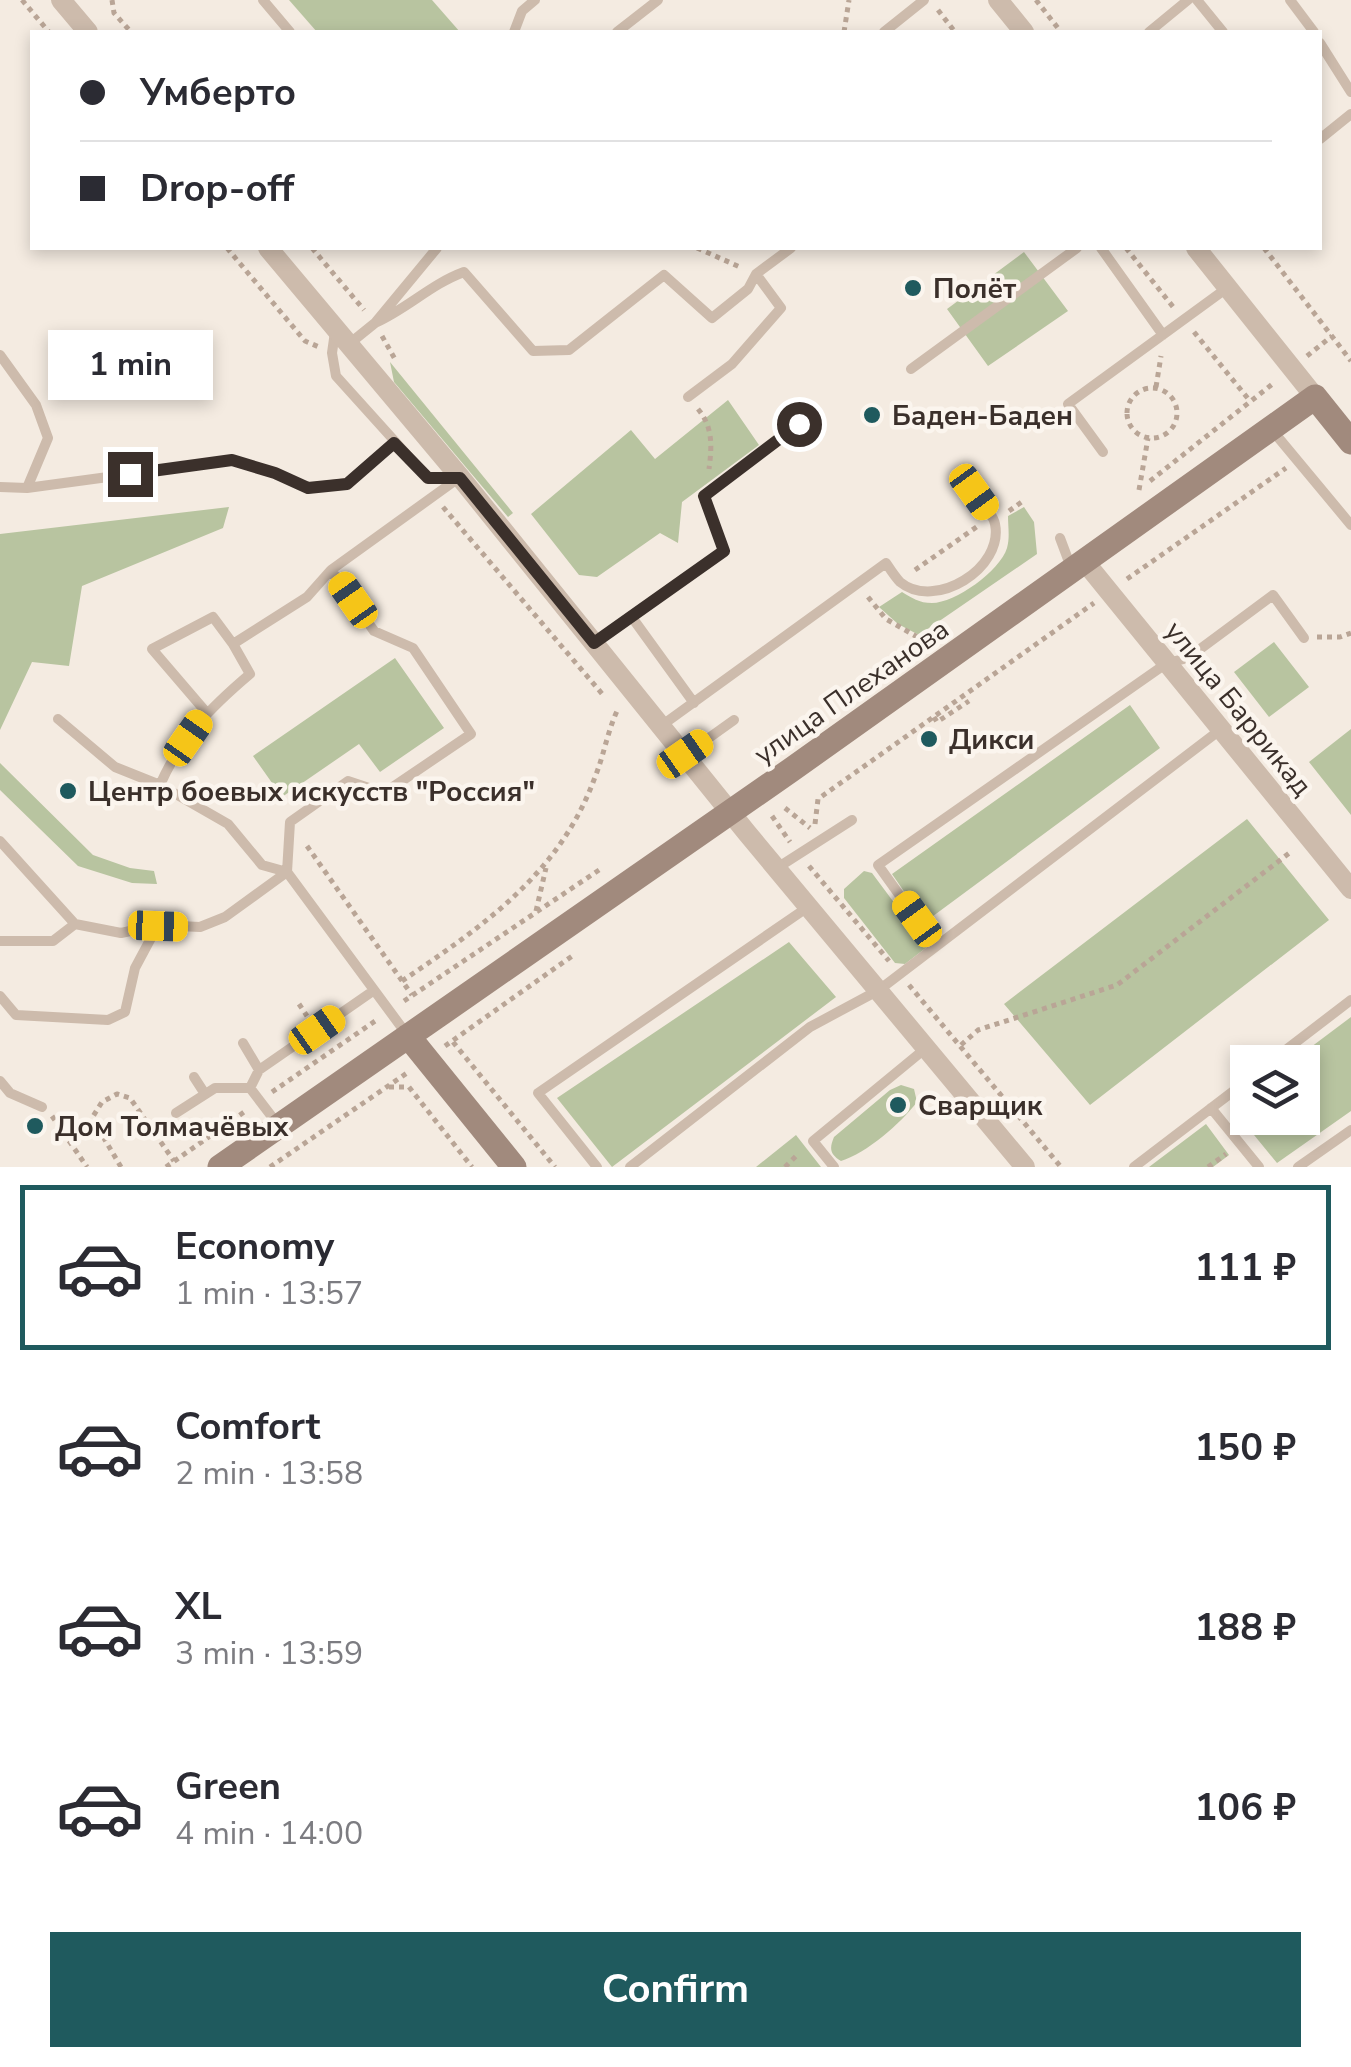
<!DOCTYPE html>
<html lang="en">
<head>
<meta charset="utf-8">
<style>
	body { margin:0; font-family:"Nunito Sans",sans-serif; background:#f7f7f7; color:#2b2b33; height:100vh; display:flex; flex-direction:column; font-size:38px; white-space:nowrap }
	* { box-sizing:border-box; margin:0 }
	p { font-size:32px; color:#7c7c81 }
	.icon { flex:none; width:55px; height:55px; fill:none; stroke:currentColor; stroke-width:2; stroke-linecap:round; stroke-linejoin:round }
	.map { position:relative; height:1167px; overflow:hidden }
	.side { display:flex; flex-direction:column; background:#fff; flex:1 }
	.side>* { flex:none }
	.hud { position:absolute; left:30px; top:30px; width:1292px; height:220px; border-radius:0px; box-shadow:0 5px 15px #0003; display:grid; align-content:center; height:220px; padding:0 50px; background:#fff }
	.controls { position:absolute; left:1230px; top:1045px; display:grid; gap:20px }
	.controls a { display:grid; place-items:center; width:90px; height:90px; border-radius:0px; background:#fff; box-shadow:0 5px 15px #0003; font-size:50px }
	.end { position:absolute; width:45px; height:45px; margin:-22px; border:12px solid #3b302b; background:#fff; box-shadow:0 0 0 5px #fff }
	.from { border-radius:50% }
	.bubble { position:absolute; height:70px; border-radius:0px; background:#fff; box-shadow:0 5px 15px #0003; font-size:32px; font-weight:700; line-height:70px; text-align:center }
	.car { position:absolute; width:30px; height:60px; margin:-30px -15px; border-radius:12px; box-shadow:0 0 8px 2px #0007; background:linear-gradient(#f5c518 24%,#345 0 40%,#f5c518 0 76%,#345 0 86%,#f5c518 0) }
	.hud b { display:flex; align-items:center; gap:35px; height:95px; font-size:38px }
	.hud b+b { border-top:2px solid #e1e1e2 }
	.hud i { width:25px; height:25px; background:#2b2b33 }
	ul { padding:18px 0 0; list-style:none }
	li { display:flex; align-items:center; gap:30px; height:165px; margin:0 20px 15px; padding:0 30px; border:5px solid transparent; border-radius:0px }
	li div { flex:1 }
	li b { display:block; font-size:38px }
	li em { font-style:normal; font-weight:700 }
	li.active { border-color:#1f5a5e }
	li>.icon { width:90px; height:90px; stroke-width:1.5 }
	.button { display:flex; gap:20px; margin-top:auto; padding:20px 50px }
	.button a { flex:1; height:115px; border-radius:0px; background:#1f5a5e; color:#fff; font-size:40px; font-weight:700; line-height:115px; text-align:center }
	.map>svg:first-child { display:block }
	.green { fill:#b8c4a0 }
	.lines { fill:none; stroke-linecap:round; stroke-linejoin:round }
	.path { stroke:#b9a596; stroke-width:5; stroke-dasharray:5 5; stroke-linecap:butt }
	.lane { stroke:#cdbbac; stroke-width:10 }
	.street { stroke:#cdbbac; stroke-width:20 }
	.secondary { stroke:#a18a7d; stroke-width:25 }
	.route { stroke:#3b302b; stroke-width:12 }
	.poi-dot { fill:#1f5a5e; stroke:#fbf5ee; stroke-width:4 }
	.labels { text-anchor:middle; stroke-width:9; stroke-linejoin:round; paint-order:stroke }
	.poi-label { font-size:28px; font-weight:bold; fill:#3b302b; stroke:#fbf5ee; text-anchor:start }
	.street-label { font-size:28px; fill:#3b302b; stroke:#fbf5ee }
</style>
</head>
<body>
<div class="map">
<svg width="1351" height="1167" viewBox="0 0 1351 1167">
	<rect width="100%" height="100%" fill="#f4ebe1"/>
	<path class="green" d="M 289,0 L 432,0 L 460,32 L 317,32 Z
		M 1024,252 L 1068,311 L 988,366 L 947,309 Z
		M 390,362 L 513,513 L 508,517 L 394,382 Z
		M 728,400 L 759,445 L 682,502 L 678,543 L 660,533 L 597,577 L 579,575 L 531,514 L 631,430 L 655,459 Z
		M 229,507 L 223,528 L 82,586 L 69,666 L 32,662 L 0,730 L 0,534 Z
		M 1024,507 L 1034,522 L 1037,554 L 919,635 L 898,624 L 879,607 L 902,592 C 912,598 919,603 932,603 C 955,603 1000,571 1007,548 C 1010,538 1008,526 1008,516 Z
		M 1274,642 L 1309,687 L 1269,717 L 1234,672 Z
		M 395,658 L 444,728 L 380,772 L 359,744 L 282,797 L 253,756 Z
		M 1130,705 L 1160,748 L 925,922 L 892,874 Z
		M 1351,729 L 1351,815 L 1309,762 Z
		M 0,763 L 93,855 L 130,868 L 154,871 L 157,884 L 132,883 L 78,866 L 0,790 Z
		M 1247,819 L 1329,920 L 1090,1105 L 1004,1004 Z
		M 864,871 L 872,873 L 927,947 L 905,964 L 895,963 L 844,898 L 844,889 Z
		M 789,942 L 836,997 L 612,1167 L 557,1098 Z
		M 1351,1017 L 1351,1111 L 1277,1163 L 1232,1108 L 1247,1096 L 1248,1118 L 1302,1118 L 1302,1062 L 1291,1062 Z
		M 901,1085 L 914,1089 L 917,1102 C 900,1124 867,1153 841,1161 C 830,1154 829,1149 834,1137 L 890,1090 Z
		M 1206,1124 L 1229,1155 L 1213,1167 L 1149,1167 Z
		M 796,1135 L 821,1167 L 756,1167 Z"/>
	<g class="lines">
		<path class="path" d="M 22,0 L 49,32
			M 112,0 L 114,13 L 131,32
			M 1036,0 L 1061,32
			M 938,10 L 955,32
			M 844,32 L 849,0
			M 227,248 L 305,341 L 319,347
			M 312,248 L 364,310
			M 697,248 L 740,267
			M 1126,248 L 1174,308
			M 1264,248 L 1351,361
			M 1194,332 L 1250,401
			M 382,336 L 396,361
			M 1307,356 L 1332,336
			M 1156,387 L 1161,356
			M1127 413a25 25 0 1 1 50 0a25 25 0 1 1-50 0Z
			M 698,409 C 713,427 712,446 709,469
			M 1150,481 L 1275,382
			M 1139,490 L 1148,438
			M 443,507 L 604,696
			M 1009,511 L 1023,501
			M 915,570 L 978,526
			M 1127,579 L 1286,468
			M 868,597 L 886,619 L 926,642
			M 1317,637 L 1340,637 L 1351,633
			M 934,717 L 937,722 L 969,701
			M 785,808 L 810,828
			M 772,816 L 790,842
			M 815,824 L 818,799 L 1094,603
			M 307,846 L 412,995
			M 809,866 L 889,961
			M 536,911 L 546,868
			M 402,981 C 483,926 560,874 595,777 C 604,755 607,733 617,711
			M 909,985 L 1061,1167
			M 404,1001 L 602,868
			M 299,1004 L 307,1016
			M 453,1042 L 555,1167
			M 961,1045 L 978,1030 L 1117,985 L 1292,851
			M 445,1046 L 575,954
			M 389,1087 L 409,1087 L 472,1167
			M 272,1092 L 378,1019
			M 52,1116 L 87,1167
			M 121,1167 L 92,1118 L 102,1102 L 117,1094 L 130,1098 L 174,1161
			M 166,1167 L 247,1110
			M 270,1167 L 407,1073
			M 785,1167 L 799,1153
			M 1208,1167 L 1226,1154"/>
		<path class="lane" d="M 263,0 L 290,32
			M 1197,0 L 1223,32
			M 1290,0 L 1314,32
			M 514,32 L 522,11 L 535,0
			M 617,32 L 658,0
			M 884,32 L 924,0
			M 1149,32 L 1188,0
			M 1320,43 L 1351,92
			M 1320,139 L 1351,114
			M 1101,248 L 1163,335
			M 375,323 C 407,309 431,284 464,272 L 533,351 L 569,350 L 664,275 L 712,318 L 748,289 L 756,274 L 791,248
			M 335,332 L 332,353 L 336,376 L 428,478 L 459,477
			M 349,344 L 375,323 L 437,248
			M 0,355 L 36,405 L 48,438 L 27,488 L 0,487
			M 911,369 L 1077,248
			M 688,397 L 732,364 L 781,308 L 756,274
			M 1272,430 L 1351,525
			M 1103,452 L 1068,404 L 1227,288
			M 27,488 L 233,460 L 275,473 L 308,488 L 347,483 L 394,443
			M 1060,538 L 1072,570
			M 594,643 L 631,616
			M 233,644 L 307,597 L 331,570
			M 694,703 L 631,616 L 724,551 L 704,496 L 799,424
			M 206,712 L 152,649 L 213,617 L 233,644 L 250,674 C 211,707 181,737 160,785 L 228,824 L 262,865 L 287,872
			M 58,719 L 115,767 L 160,785
			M 661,726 L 886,563 C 890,569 895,577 900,582 C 935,611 1004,568 995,524 C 993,513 980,501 974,491
			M 685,755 L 734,720
			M 0,841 L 75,924 L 121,933 L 158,925 L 200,927 L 225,917 L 287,872
			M 777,868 L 852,820
			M 0,941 L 53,941 L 75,924
			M 936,946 L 878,865 L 1167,663 L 1188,658 L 1273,595 L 1304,638
			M 0,996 L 16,1015 L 108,1020 L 125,1012 L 135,968 L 158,925
			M 408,1036 L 287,872 L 290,822 L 348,781 L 384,793 L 471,734 L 413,648 L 374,631 L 331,570 L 460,477
			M 243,1043 L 259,1070 L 250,1088
			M 1270,1062 L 1351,1000
			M 259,1070 L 373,991
			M 194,1077 L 205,1094
			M 0,1081 L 10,1093 L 42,1107
			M 1211,1108 L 1259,1167
			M 176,1113 L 215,1088 L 250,1088 L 279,1126
			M 597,1167 L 538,1093 L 808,907
			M 630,1167 L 810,1027 L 879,990 L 1220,730
			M 834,1167 L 813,1141 L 926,1048
			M 1134,1167 L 1248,1080
			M 1298,1167 L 1351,1130"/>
		<path class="street" d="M 61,0 L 88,32
			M 998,0 L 1024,32
			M 268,248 L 460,477 L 747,833 L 1025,1167
			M 1196,248 L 1315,397
			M 1085,562 L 1351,889"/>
		<path class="secondary" d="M 408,1036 L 514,1167
			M 220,1167 L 791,770 L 1315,397 L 1351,442"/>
	</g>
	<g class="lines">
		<path class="route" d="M 130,474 L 232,460 L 275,473 L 308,488 L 347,484 L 394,443 L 428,478 L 460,478 L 594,643 L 724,551 L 704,496 L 799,424"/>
	</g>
	<g class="poi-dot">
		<circle cx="913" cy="288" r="10"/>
		<circle cx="872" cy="415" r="10"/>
		<circle cx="929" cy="739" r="10"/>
		<circle cx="68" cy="791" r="10"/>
		<circle cx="898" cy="1105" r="10"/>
		<circle cx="35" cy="1126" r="10"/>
	</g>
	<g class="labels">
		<g class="poi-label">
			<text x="933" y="298">Полёт</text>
			<text x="892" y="425">Баден-Баден</text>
			<text x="949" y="749">Дикси</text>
			<text x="88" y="801">Центр боевых искусств "Россия"</text>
			<text x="918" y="1115">Сварщик</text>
			<text x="55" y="1136">Дом Толмачёвых</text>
		</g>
		<g class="street-label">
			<text transform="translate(851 691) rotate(-35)" y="10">улица Плеханова</text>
			<text transform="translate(1239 708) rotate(51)" y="10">улица Баррикад</text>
		</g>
	</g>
</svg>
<div class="controls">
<a><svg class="icon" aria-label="layers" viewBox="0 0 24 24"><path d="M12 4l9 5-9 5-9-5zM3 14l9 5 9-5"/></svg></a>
</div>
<i class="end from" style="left:799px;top:424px"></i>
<i class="end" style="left:130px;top:474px"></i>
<div class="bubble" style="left:48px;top:330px;width:165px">1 min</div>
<i class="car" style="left:974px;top:492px;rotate:144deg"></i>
<i class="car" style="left:353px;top:600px;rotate:325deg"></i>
<i class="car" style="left:188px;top:738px;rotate:35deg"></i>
<i class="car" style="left:685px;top:754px;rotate:55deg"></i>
<i class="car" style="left:917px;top:919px;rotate:324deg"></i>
<i class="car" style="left:158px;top:926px;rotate:92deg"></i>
<i class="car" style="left:317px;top:1030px;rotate:55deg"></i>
<div class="hud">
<b><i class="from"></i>Умберто</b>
<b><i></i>Drop-off</b>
</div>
</div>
<section class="side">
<ul>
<li class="active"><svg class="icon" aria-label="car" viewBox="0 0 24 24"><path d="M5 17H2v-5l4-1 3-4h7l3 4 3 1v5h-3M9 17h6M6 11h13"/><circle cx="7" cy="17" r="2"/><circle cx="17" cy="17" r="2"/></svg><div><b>Economy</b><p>1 min · 13:57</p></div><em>111 ₽</em></li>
<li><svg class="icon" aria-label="car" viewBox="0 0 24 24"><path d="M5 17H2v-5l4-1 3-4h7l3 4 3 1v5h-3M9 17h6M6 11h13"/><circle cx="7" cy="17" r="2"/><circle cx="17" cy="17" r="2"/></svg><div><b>Comfort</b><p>2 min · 13:58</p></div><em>150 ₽</em></li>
<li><svg class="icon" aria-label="car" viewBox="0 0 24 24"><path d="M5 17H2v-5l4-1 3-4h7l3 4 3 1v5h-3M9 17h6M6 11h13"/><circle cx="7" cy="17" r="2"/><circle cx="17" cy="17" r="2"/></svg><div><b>XL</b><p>3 min · 13:59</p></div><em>188 ₽</em></li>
<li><svg class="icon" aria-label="car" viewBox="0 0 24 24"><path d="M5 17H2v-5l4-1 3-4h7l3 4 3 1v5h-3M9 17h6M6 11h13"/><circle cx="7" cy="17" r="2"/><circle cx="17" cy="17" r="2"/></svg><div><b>Green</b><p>4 min · 14:00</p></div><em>106 ₽</em></li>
</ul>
<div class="button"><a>Confirm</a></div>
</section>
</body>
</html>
